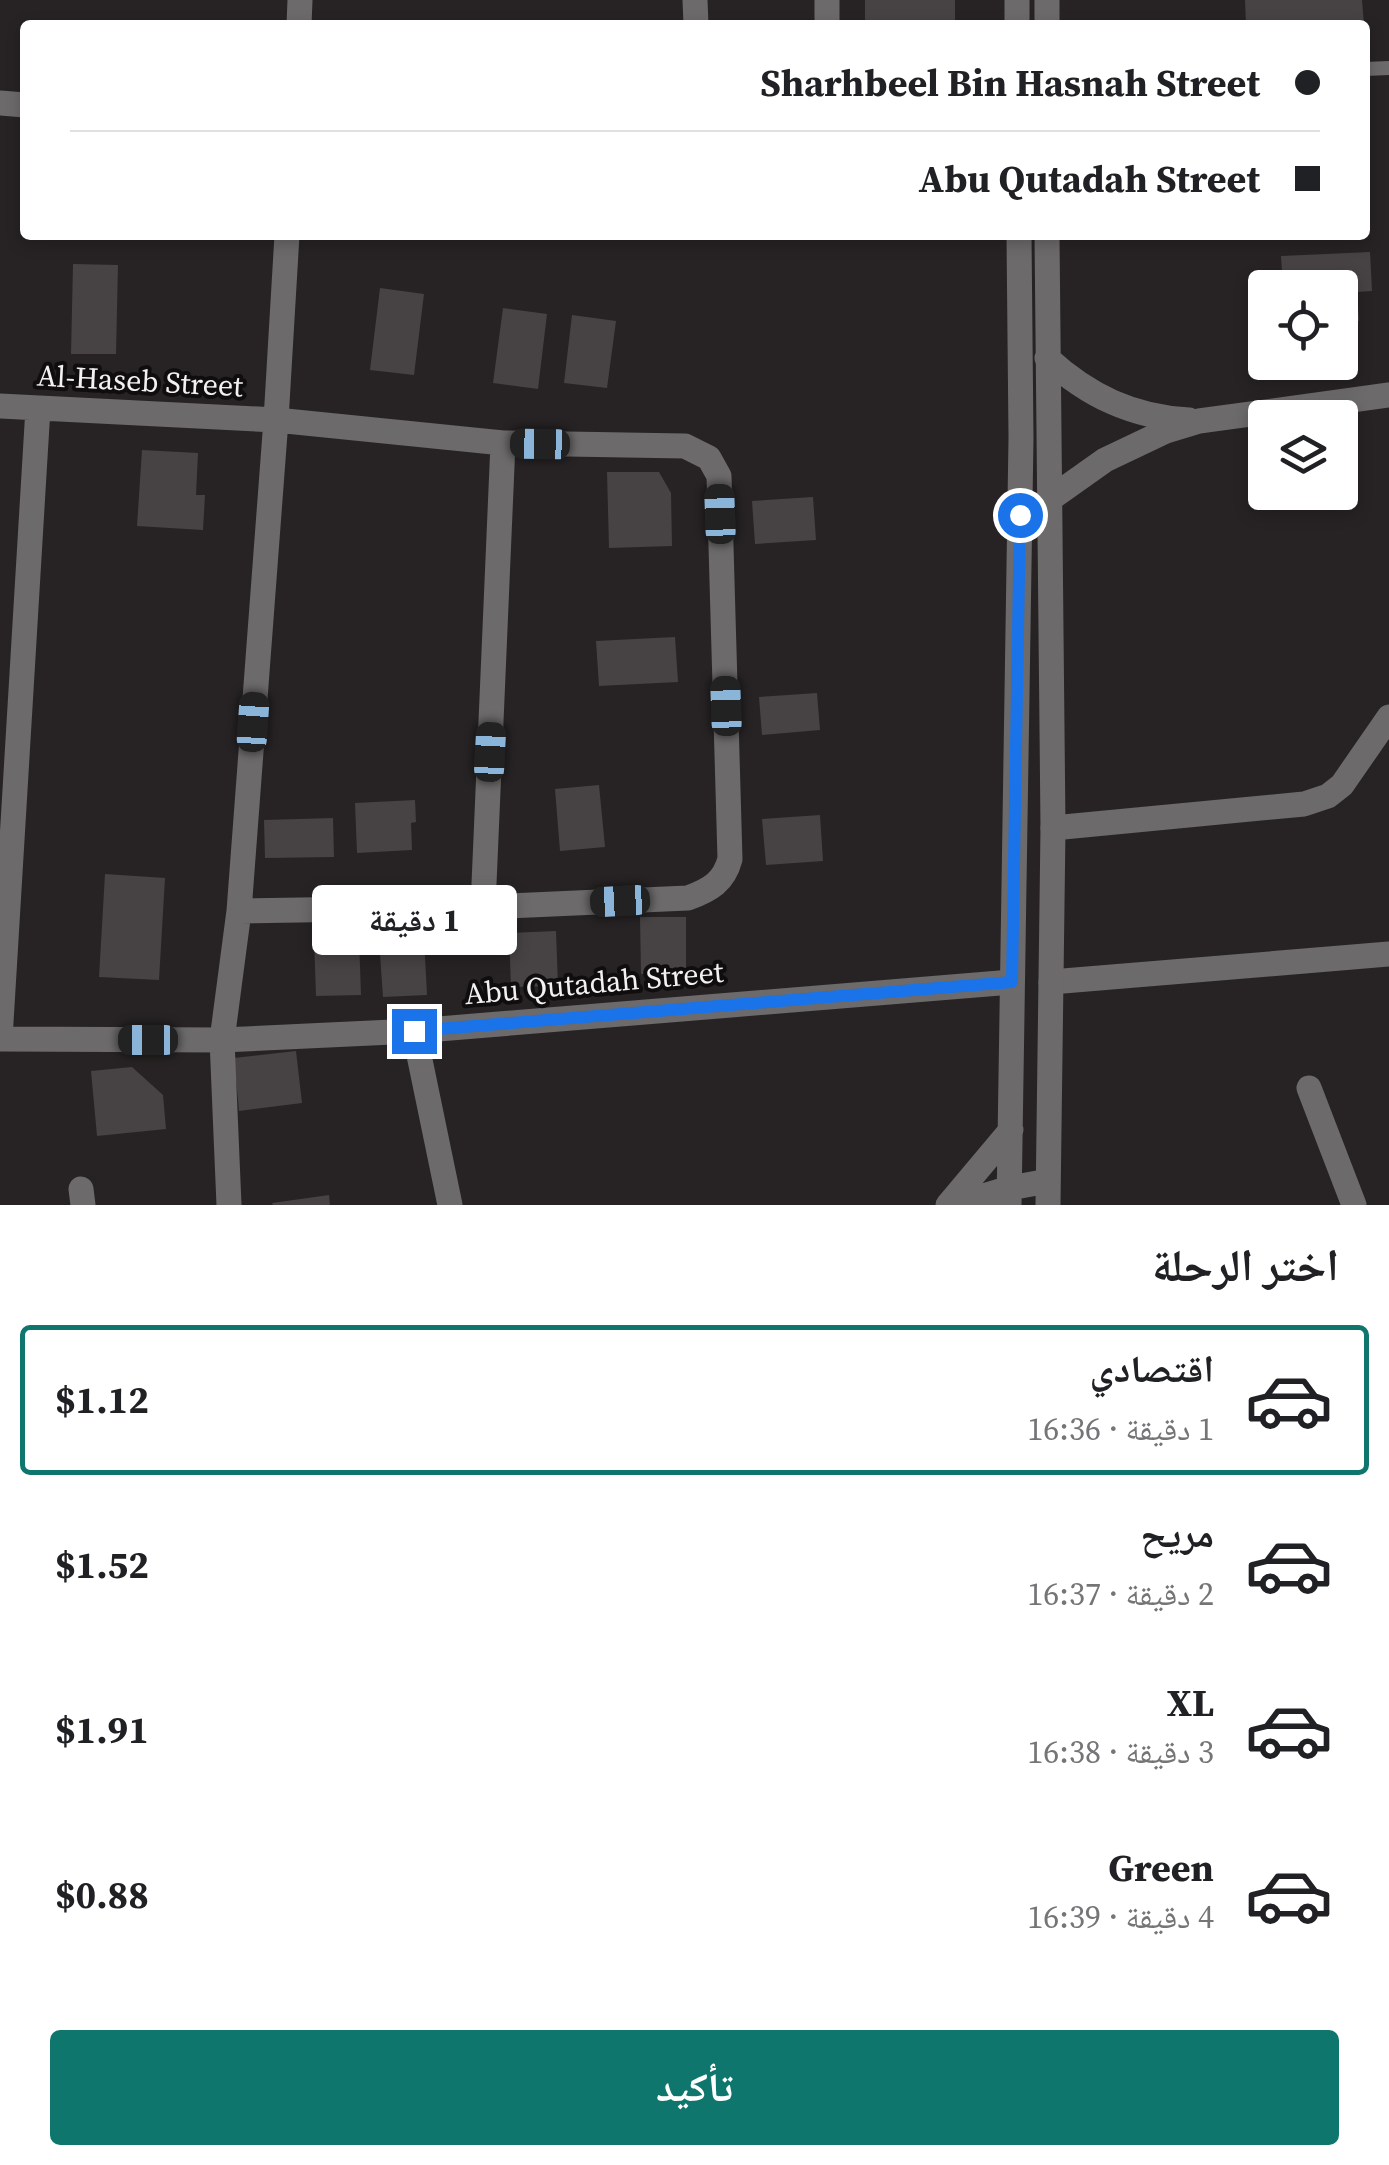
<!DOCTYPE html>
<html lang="ar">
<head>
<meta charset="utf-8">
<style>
	body { margin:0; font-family:"Source Serif 4","Noto Naskh Arabic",serif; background:#f6f6f6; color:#202124; direction:rtl; height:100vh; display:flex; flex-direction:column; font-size:38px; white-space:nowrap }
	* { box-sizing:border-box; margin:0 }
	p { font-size:32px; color:#757577 }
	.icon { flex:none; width:55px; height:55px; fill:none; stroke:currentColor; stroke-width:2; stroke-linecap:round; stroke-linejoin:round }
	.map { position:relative; height:1205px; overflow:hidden; direction:ltr }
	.sheet { display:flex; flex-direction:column; background:#fff; flex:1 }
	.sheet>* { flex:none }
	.guide { position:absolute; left:20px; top:20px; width:1350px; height:220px; border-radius:10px; box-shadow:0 5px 15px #0003; direction:rtl; display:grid; align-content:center; height:220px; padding:0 50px; background:#fff }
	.controls { position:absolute; left:1248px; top:270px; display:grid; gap:20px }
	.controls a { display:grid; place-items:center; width:110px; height:110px; border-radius:10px; background:#fff; box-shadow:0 5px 15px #0003; font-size:50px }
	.end { position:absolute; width:45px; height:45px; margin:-22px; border:12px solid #1a73e8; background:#fff; box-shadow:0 0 0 5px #fff }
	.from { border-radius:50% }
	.bubble { position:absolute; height:70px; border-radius:10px; background:#fff; box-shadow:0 5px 15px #0003; font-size:32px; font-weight:700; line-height:70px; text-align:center; direction:rtl }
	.car { position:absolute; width:30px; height:60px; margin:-30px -15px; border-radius:12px; box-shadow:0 0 8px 2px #0007; background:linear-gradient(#222 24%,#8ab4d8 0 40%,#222 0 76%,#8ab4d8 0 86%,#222 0) }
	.guide b { display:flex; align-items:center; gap:35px; height:95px; font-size:38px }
	.guide b+b { border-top:2px solid #e0e0e0 }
	.guide i { width:25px; height:25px; background:#202124 }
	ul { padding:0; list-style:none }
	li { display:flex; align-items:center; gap:30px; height:150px; margin:0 20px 15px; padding:0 30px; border:5px solid transparent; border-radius:10px }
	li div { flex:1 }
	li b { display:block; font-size:38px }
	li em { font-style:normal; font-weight:700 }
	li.current { border-color:#0f766e }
	li>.icon { width:90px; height:90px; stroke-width:1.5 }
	h2 { padding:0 50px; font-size:45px; line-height:120px }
	.cta { display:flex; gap:20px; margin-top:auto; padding:20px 50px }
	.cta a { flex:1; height:115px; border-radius:10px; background:#0f766e; color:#fff; font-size:40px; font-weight:700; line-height:115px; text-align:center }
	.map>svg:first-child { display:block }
	.building { fill:#474244 }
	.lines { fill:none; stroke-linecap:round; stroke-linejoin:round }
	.service { stroke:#6c6a6b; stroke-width:14 }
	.minor { stroke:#6c6a6b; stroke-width:25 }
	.tertiary { stroke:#6c6a6b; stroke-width:25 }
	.route { stroke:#1a73e8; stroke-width:12 }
	.labels { text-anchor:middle; stroke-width:8; stroke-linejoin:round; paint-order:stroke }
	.street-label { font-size:30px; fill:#f4f1f3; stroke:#0f0d0e }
</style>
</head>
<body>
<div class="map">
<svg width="1389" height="1205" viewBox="0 0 1389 1205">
	<rect width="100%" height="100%" fill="#272324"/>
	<path class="building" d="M 865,0 L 955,0 L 955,25 L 865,25 Z
		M 1245,0 L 1362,0 L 1364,25 L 1246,25 Z
		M 1370,252 L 1372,291 L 1357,292 L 1359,321 L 1340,322 L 1340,288 L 1283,288 L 1281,256 Z
		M 73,264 L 118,265 L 116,354 L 71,354 Z
		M 380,288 L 424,294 L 414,375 L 370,370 Z
		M 503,308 L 547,314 L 538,389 L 493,383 Z
		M 572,315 L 616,321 L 607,388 L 564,383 Z
		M 142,450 L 198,453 L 196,495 L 205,495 L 203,530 L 137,526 Z
		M 607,472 L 659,472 L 671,493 L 672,546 L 609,548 Z
		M 813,497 L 816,540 L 755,544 L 752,501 Z
		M 675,637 L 678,682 L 599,686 L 596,641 Z
		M 817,693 L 820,730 L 762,735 L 759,697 Z
		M 599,785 L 605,847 L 560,851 L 555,789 Z
		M 415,800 L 416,822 L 411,823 L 412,850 L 357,853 L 355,803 Z
		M 820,815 L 823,861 L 766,865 L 762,819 Z
		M 333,818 L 334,857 L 265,858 L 264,820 Z
		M 105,874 L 165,878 L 159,980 L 99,977 Z
		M 640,917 L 686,917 L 686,974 L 641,974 Z
		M 556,931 L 558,986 L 511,987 L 509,933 Z
		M 359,937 L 361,995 L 316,996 L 314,939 Z
		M 424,937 L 427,995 L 383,997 L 379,940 Z
		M 296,1051 L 302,1103 L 239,1111 L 234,1058 Z
		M 132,1067 L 163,1095 L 166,1129 L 97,1136 L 91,1071 Z
		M 329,1195 L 330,1205 L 273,1205 L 272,1203 Z"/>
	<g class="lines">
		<path class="service" d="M 1365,69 L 1389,68"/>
		<path class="minor" d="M 695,0 L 696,25
			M 827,0 L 827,25
			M 299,25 L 300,0
			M 0,103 L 25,105
			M 0,406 L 276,420 L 503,443 L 685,446 L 709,458 L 719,476 L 730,859 C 724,882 710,890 688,898 L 483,907 L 239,911
			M 1053,828 L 1304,804 L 1328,796 L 1342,785 L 1389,717
			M 483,907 L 503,443
			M 1051,982 L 1389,954
			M 414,1031 L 450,1205
			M 0,1039 L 222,1040 L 414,1031 L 1012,982
			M 0,1039 L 38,408
			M 1309,1088 L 1354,1205
			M 81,1189 L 83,1205
			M 229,1205 L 222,1040 L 239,911 L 276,420 L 287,235"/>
		<path class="tertiary" d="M 1017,0 L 1017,25
			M 1047,0 L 1047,25
			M 1047,235 L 1053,828 L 1048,1205
			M 1047,358 C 1088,396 1133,417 1189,420
			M 1050,499 L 1105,460 L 1166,431 L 1199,421 L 1389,395
			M 948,1205 L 1011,1130
			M 954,1205 L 1010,1188 L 1048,1181
			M 1009,1205 L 1021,438 L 1019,235"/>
	</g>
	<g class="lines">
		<path class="route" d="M 414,1031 L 1012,982 L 1020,515"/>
	</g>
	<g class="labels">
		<g class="street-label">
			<text transform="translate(140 381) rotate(3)" y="10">Al-Haseb Street</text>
			<text transform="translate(594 983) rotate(-5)" y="10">Abu Qutadah Street</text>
		</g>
	</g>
</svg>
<div class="controls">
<a><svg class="icon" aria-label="locate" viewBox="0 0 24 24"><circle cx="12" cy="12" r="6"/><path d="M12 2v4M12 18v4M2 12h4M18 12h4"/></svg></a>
<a><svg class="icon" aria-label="layers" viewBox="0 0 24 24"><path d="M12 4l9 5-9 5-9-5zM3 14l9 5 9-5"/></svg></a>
</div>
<i class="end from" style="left:1020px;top:515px"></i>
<i class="end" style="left:414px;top:1031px"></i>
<div class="bubble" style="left:312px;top:885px;width:205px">1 دقيقة</div>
<i class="car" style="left:540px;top:444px;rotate:271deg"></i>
<i class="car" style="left:720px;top:514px;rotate:358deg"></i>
<i class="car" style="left:726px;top:706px;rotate:358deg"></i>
<i class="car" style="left:253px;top:722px;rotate:4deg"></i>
<i class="car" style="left:490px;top:752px;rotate:3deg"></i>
<i class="car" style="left:620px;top:901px;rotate:267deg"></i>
<i class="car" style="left:148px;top:1040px;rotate:270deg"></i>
<div class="guide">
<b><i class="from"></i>Sharhbeel Bin Hasnah Street</b>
<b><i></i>Abu Qutadah Street</b>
</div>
</div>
<section class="sheet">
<h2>اختر الرحلة</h2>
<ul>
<li class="current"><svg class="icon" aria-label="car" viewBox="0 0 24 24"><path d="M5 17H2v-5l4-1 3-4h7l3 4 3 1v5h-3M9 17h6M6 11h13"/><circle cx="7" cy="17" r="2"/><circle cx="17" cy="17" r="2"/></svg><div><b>اقتصادي</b><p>1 دقيقة · 16:36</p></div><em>$1.12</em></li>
<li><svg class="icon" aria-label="car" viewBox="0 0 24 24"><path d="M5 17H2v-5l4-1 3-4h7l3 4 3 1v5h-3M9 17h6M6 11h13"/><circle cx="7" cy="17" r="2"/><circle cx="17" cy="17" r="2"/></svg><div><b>مريح</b><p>2 دقيقة · 16:37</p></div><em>$1.52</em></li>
<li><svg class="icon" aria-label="car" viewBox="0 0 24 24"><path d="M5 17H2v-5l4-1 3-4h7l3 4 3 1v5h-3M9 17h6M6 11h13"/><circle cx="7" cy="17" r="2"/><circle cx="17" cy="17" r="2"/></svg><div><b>XL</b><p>3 دقيقة · 16:38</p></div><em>$1.91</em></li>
<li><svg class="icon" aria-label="car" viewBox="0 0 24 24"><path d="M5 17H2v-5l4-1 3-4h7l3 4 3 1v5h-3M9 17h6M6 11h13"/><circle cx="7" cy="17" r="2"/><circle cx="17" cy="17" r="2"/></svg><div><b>Green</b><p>4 دقيقة · 16:39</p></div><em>$0.88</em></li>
</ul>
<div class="cta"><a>تأكيد</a></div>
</section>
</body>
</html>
